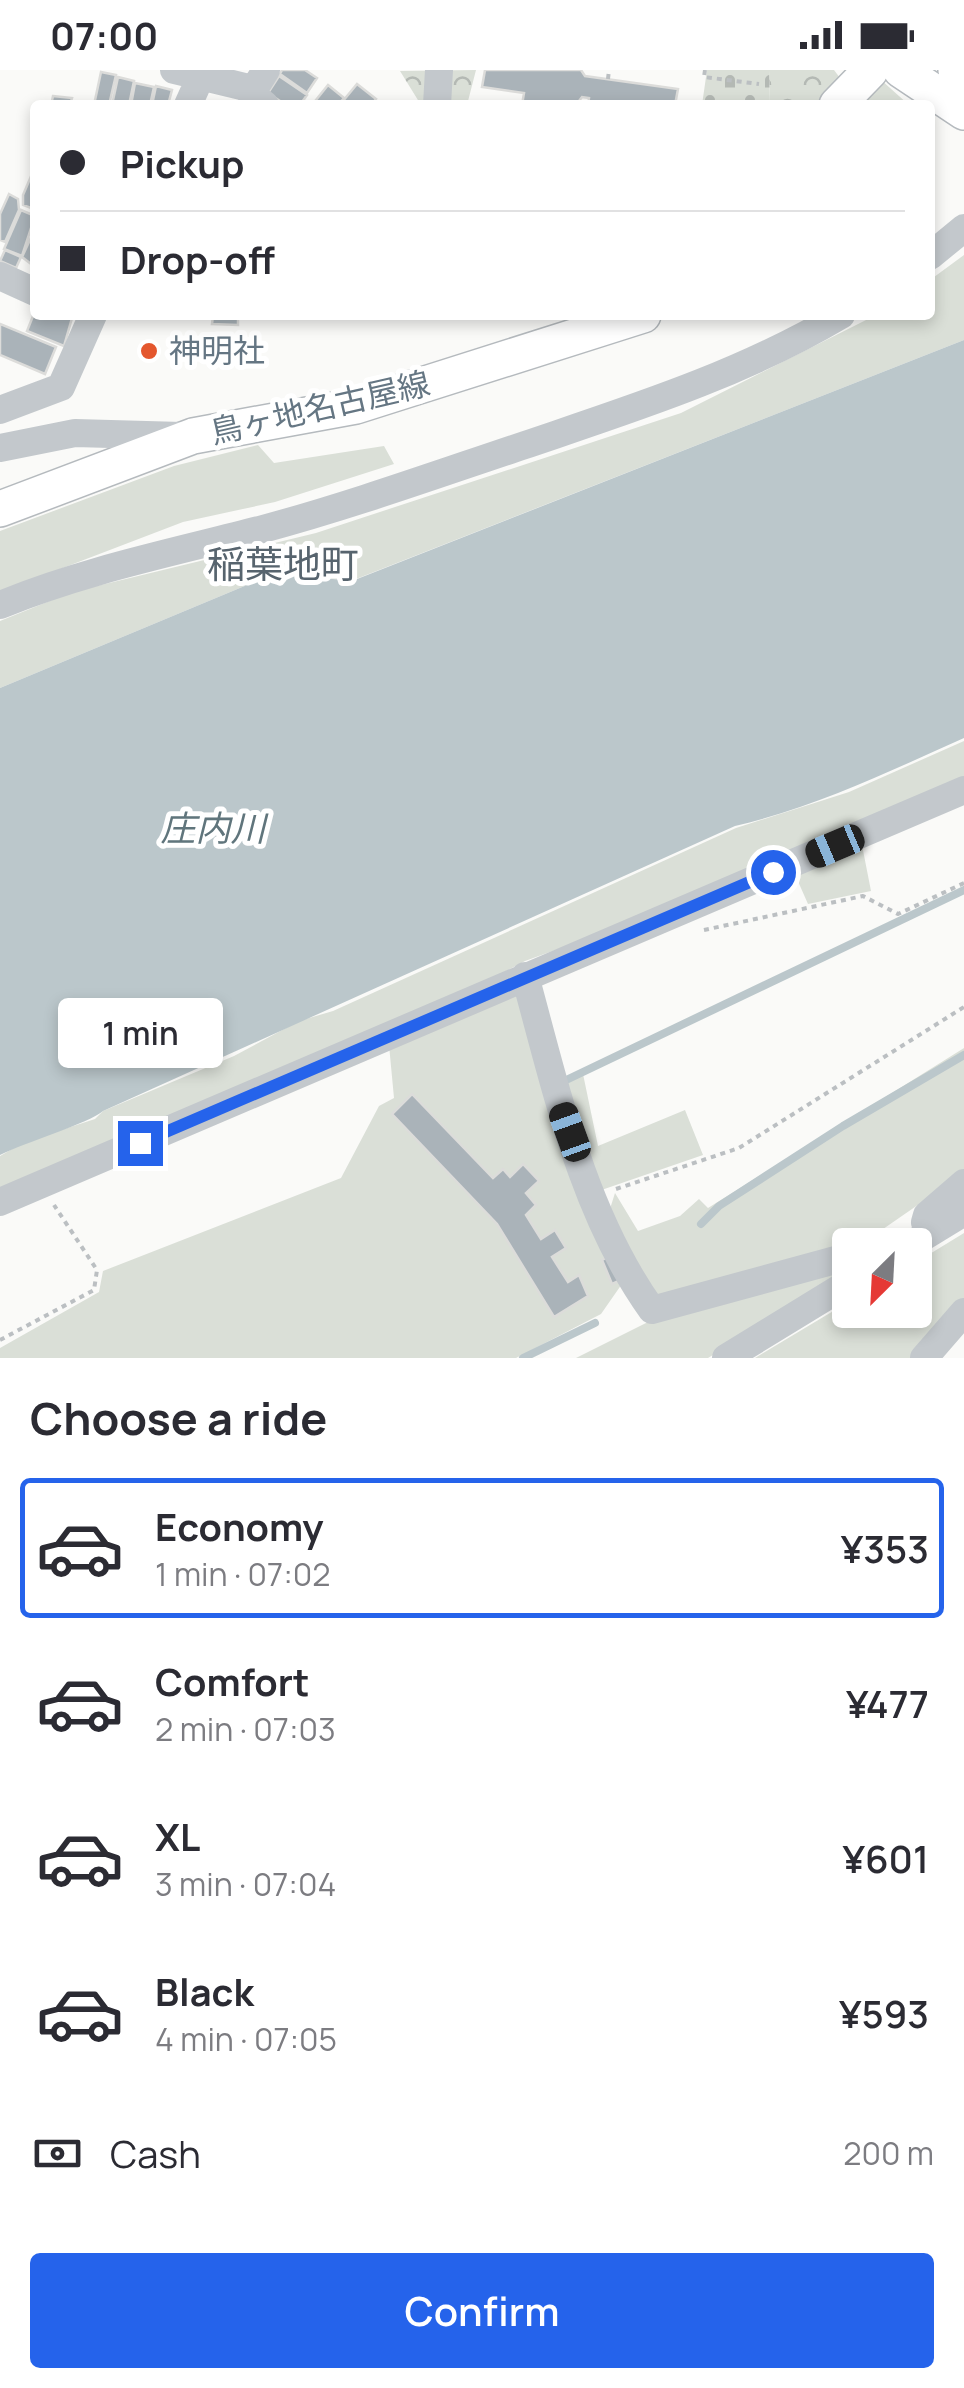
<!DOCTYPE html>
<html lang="en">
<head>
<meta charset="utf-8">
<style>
	body { margin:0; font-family:Manrope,"Noto Sans JP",sans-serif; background:#f7f7f7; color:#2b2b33; height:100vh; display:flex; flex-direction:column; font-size:38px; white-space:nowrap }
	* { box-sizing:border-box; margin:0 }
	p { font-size:32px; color:#7c7c81 }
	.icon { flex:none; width:55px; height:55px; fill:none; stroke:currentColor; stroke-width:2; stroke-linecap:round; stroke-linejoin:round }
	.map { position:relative; height:1288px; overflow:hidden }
	.drawer { display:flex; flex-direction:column; background:#fff; flex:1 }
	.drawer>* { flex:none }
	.banner { position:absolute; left:30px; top:30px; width:905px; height:220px; border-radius:10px; box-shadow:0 5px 15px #0003; display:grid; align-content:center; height:220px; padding:0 30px; background:#fff }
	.needle { width:65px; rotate:204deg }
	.fabs { position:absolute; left:832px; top:1158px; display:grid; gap:20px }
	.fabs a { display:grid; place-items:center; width:100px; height:100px; border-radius:10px; background:#fff; box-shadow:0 5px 15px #0003; font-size:50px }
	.end { position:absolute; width:45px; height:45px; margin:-22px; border:12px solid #2563eb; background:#fff; box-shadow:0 0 0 5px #fff }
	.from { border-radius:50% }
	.bubble { position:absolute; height:70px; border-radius:10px; background:#fff; box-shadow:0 5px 15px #0003; font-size:32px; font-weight:600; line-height:70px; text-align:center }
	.car { position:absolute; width:30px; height:60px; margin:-30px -15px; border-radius:12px; box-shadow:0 0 8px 2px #0007; background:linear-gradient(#222 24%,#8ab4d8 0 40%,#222 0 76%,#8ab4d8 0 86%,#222 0) }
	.banner b { display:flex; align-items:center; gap:35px; height:95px; font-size:38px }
	.banner b+b { border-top:2px solid #e1e1e2 }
	.banner i { width:25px; height:25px; background:#2b2b33 }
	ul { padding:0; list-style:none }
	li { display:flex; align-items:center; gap:30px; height:140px; margin:0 20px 15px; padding:0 10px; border:5px solid transparent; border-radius:10px }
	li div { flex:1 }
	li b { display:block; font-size:38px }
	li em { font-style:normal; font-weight:600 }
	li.selected { border-color:#2563eb }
	li>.icon { width:90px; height:90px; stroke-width:1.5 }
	h2 { padding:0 30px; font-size:45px; line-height:120px }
	.pay { display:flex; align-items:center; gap:25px; height:110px; padding:0 30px; font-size:38px }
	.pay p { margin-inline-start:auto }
	.button { display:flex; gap:20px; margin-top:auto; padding:20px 30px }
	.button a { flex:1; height:115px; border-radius:10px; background:#2563eb; color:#fff; font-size:40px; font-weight:600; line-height:115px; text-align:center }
	.status { display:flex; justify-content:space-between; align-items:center; height:70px; padding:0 50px; background:#fff; direction:ltr }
	.status svg { height:28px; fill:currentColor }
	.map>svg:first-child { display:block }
	.green { fill:#dadfd7 }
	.forest { fill:url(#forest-crowns) }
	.cemetery { fill:url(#cemetery-stones) }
	.water { fill:#bbc7cb }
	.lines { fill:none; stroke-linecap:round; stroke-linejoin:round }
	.stream { stroke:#bbc7cb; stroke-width:8 }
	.building { fill:#aab3b9; stroke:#dcdcda; stroke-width:2.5 }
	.major-casing { stroke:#b5babe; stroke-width:38 }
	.path { stroke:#bbbfc2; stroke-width:4; stroke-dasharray:5 5; stroke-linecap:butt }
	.minor { stroke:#c3c8cc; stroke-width:28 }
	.major { stroke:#fff; stroke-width:35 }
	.route { stroke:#2563eb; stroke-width:12 }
	.poi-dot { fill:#e4572e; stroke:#fff; stroke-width:4 }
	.labels { text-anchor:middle; stroke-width:10; stroke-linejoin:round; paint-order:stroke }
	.poi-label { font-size:32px; fill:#657683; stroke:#fff; text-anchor:start }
	.street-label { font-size:32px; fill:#657683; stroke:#fff }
	.water-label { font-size:35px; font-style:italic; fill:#60757c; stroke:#fff }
	.quarter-label { font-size:38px; fill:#57646e; stroke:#fff }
</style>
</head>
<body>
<div class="status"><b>07:00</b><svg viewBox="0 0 49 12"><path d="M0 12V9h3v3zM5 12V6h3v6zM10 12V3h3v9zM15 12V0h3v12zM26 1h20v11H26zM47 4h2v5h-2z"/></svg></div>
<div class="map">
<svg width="964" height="1288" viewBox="0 0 964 1288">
	<defs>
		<pattern id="forest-crowns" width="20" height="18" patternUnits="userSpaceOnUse" patternTransform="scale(2.5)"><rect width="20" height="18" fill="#dadfd7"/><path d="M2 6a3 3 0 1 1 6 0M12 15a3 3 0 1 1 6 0" fill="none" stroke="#b4b9b4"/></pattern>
		<pattern id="cemetery-stones" width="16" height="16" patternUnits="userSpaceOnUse" patternTransform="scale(2.5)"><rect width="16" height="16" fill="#dadfd7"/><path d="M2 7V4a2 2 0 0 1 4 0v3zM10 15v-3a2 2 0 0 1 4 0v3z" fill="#b4b9b4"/></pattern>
	</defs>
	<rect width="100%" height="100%" fill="#fafaf8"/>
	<path class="green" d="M 880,9 L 909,35 L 854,35 Z
		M 964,185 L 964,270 L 351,511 L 276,503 L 0,618 L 0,551 L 72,522 L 316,463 L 681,343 L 876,245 L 930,245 L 930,210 Z
		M 258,375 L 274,393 L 384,376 L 394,394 L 275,432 L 183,452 L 0,522 L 0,461 L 174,396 Z
		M 964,671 L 964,717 L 671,838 L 525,891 L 425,944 L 0,1122 L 0,1086 L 24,1072 L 95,1049 L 103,1041 L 234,986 L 299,951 L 333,941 L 736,758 L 849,722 Z
		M 861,770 L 871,821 L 808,834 L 793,800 Z
		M 517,916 L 550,1022 L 583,1004 L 598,1076 L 685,1040 L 703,1085 L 587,1125 L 624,1211 L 601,1244 L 516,1288 L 0,1288 L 0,1278 L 99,1222 L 103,1201 L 341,1108 L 379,1036 L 394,1028 L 389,975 Z
		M 964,978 L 964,1103 L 860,1175 L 656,1230 L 609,1142 L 615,1123 L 638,1161 L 680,1146 L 699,1129 L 708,1138 Z
		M 964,1163 L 964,1232 L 912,1288 L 755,1288 L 850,1231 L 850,1240 L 915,1240 L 915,1193 Z
		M 850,1192 L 850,1201 L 708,1288 L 576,1288 L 658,1247 Z"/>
	<path class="forest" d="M 476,0 L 467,35 L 421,35 L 400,1 Z
		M 769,0 L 834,0 L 840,8 L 818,35 L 770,35 Z"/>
	<path class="cemetery" d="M 707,0 L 769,0 L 770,35 L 702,35 Z"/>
	<path class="water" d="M 964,270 L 964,668 C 888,702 816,737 735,756 L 103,1041 C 90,1053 23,1073 0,1085 L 0,618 L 276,503 L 352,511 Z"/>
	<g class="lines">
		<path class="stream" d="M 562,1012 L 964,820
			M 701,1154 L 719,1136 L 843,1056 L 964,985
			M 523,1288 L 595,1253"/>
	</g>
	<path class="building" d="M 282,0 L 305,0 L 317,8 L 307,23 L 280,4 Z
		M 485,0 L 581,0 L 585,6 L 678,19 L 675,35 L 588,35 L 589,28 L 582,27 L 576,35 L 522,35 L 524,23 L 482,17 Z
		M 101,2 L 116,5 L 109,35 L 94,35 Z
		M 279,6 L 307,25 L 300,35 L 286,35 L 268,23 Z
		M 118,7 L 134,11 L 129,35 L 112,35 Z
		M 135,13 L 154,17 L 150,35 L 131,35 Z
		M 357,14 L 376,29 L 371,35 L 343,31 Z
		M 328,15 L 344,28 L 338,35 L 312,35 Z
		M 156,16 L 172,20 L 168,35 L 152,35 Z
		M 53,26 L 72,28 L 70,35 L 51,35 Z
		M 35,97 L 35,131 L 31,138 L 23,135 L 23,125 Z
		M 9,124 L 18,129 L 19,140 L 5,172 L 0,170 L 0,144 Z
		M 21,140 L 35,146 L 22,186 L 4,179 Z
		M 35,159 L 35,197 L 22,187 Z
		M 5,180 L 21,187 L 16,198 L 0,191 Z
		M 35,241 L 35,245 L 72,248 L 64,276 L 27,261 Z
		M 213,245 L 238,245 L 238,255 L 212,254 Z
		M 0,254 L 56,277 L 45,304 L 0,285 Z
		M 412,1024 L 493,1108 L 503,1099 L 510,1107 L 523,1094 L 539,1111 L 526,1123 L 536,1135 L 526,1145 L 541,1169 L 555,1160 L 566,1178 L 552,1187 L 568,1212 L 579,1205 L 588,1226 L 554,1247 L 497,1154 L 392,1044 Z
		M 610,1186 L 621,1210 L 612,1214 L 602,1190 Z"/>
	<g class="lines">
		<g class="major-casing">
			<path id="major" d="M 901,0 L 964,42
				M 956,0 L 964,6
				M 837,35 L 870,1
				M 0,439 L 193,366 L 356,336 L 643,245"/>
		</g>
		<path class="path" d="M 705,0 L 704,7 L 759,14
			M 608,9 L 609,0
			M 704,860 L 863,826 L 898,844 L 964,813
			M 616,1119 L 739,1078 L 964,937
			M 0,1270 L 94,1220 L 97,1200 L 54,1135"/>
		<path class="minor" d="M 174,0 L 249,18
			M 188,35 L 201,6
			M 265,35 L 251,24 L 266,0
			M 437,35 L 439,0
			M 930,186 L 964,158
			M 0,206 L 35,222
			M 0,340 L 61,317 L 93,245
			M 0,378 L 75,363 L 182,366
			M 0,535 C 85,500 175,482 263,459 C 352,435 438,404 525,375 C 634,338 742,304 841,245
			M 525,906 C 556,1019 583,1144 652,1240 L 850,1186
			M 0,1132 L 964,720
			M 932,1160 L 925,1152 L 927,1145 L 964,1113
			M 881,1175 L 885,1175
			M 910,1175 L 964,1142
			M 726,1288 L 850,1212
			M 924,1288 L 964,1242"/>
		<use href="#major" class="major"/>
	</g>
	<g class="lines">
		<path class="route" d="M 140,1073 L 773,802"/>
	</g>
	<circle class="poi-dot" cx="149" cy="281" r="10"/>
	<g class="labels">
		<g class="poi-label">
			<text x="169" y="292">神明社</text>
		</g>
		<g class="street-label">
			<text transform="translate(320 338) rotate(-13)" y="11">鳥ヶ地名古屋線</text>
		</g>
		<g class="water-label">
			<text x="213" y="771">庄内川</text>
		</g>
		<g class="quarter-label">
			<text x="283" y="508">稲葉地町</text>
		</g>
	</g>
</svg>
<div class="fabs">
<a><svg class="needle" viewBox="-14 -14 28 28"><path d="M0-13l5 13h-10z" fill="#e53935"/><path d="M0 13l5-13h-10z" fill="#7c7c81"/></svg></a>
</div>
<i class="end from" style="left:773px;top:802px"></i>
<i class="end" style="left:140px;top:1073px"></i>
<div class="bubble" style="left:58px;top:928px;width:165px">1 min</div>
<i class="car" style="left:835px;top:776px;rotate:247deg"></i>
<i class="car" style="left:570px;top:1062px;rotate:340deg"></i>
<div class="banner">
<b><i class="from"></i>Pickup</b>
<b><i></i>Drop-off</b>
</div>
</div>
<section class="drawer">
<h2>Choose a ride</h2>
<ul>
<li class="selected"><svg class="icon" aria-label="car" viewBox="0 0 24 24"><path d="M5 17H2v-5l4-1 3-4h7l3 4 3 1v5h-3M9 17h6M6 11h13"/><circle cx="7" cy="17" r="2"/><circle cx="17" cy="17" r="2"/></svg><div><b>Economy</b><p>1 min · 07:02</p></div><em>¥353</em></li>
<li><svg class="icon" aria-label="car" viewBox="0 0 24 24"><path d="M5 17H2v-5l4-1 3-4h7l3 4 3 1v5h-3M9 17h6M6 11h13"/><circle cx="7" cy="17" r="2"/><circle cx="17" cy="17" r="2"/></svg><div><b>Comfort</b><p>2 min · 07:03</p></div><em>¥477</em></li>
<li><svg class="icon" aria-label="car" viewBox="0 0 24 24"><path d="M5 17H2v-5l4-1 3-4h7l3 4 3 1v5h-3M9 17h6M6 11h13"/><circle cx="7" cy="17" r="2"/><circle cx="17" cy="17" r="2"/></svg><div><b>XL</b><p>3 min · 07:04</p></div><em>¥601</em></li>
<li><svg class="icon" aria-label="car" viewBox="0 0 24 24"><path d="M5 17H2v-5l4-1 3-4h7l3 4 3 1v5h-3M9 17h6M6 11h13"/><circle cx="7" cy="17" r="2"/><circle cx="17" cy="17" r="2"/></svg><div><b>Black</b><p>4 min · 07:05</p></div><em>¥593</em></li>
</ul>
<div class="pay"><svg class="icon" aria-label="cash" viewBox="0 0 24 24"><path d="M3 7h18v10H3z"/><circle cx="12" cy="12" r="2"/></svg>Cash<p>200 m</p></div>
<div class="button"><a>Confirm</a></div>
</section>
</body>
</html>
